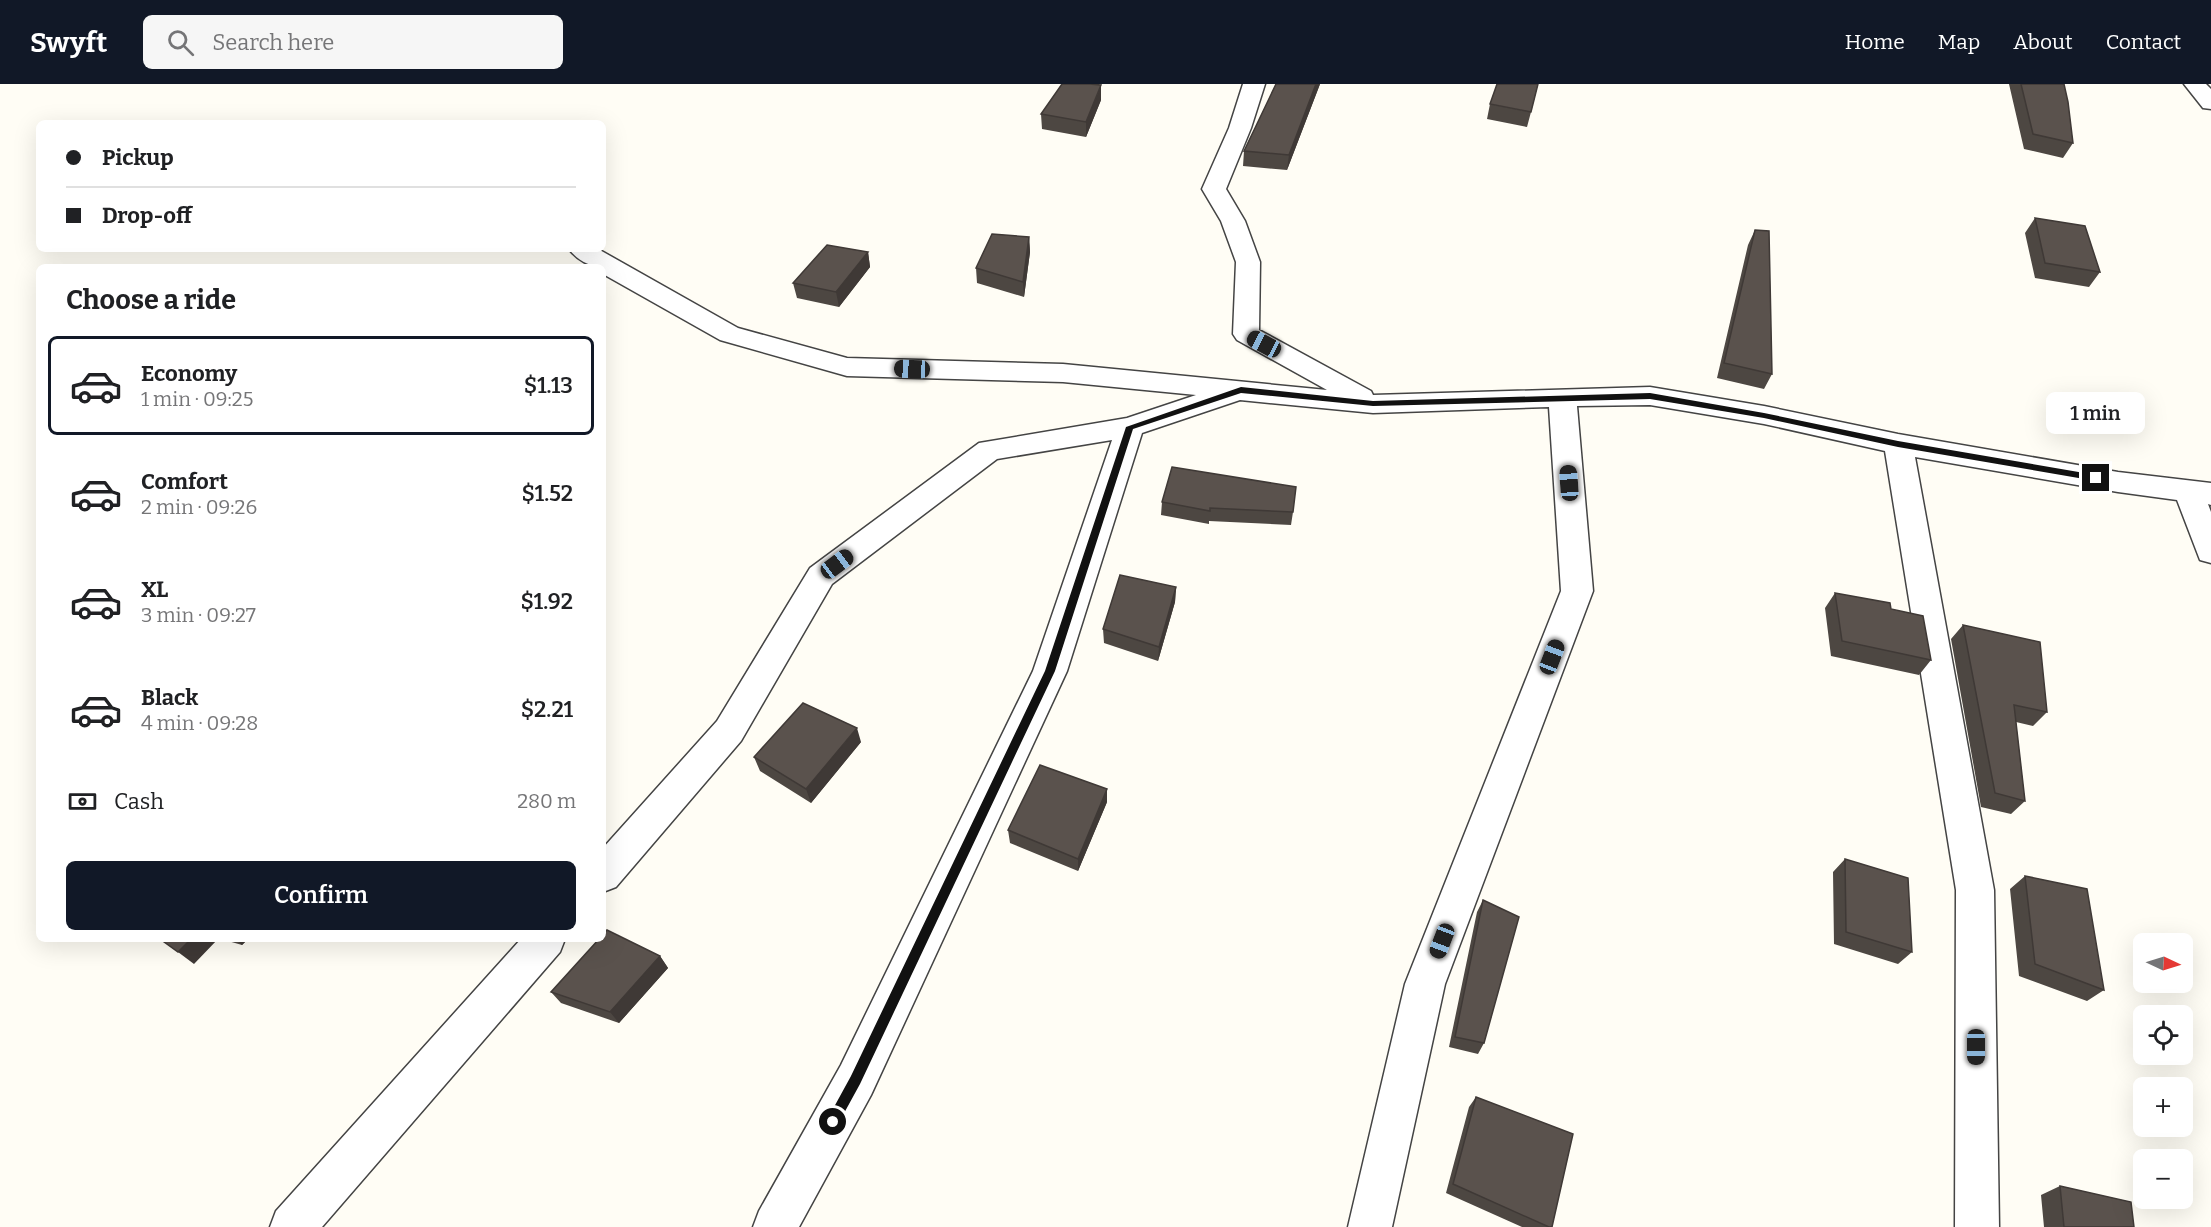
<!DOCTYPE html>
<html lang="en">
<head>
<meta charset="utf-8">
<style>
	body { margin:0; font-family:Bitter,serif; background:#f6f6f6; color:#202124; height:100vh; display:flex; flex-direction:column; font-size:22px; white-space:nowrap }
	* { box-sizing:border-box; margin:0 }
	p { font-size:20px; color:#757577 }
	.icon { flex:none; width:33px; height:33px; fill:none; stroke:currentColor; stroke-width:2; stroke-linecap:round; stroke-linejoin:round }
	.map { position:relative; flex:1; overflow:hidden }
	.drawer { position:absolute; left:36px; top:180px; width:570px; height:678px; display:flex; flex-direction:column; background:#fff; border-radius:9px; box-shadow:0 6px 24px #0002 }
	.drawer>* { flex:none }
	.banner { position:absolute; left:36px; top:36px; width:570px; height:132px; border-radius:9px; box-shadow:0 6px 24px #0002; display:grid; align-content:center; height:132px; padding:0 30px; background:#fff }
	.needle { width:39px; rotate:94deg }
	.controls { position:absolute; left:2133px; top:849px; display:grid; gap:12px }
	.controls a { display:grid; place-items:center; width:60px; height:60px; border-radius:9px; background:#fff; box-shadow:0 6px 24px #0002; font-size:30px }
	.end { position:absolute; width:27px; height:27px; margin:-14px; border:8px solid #111; background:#fff; box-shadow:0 0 0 3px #fff }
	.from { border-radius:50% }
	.bubble { position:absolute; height:42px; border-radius:9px; background:#fff; box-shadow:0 6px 24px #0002; font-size:20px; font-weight:600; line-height:42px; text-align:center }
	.car { position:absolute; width:18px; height:36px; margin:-18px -9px; border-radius:8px; box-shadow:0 0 4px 2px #0007; background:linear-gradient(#222 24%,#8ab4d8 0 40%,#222 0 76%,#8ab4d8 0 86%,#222 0) }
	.banner b { display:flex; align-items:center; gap:21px; height:57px; font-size:22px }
	.banner b+b { border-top:2px solid #e0e0e0 }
	.banner i { width:15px; height:15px; background:#202124 }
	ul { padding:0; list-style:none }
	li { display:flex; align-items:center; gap:18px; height:99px; margin:0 12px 9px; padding:0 18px; border:3px solid transparent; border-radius:9px }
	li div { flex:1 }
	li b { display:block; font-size:22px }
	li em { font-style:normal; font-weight:600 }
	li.active { border-color:#111827 }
	li>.icon { width:54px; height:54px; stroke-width:1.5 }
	h2 { padding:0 30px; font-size:27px; line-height:72px }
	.pay { display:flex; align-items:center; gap:15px; height:66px; padding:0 30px; font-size:22px }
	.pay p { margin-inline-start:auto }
	.primary-button { display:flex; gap:12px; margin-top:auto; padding:12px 30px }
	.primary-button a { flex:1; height:69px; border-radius:9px; background:#111827; color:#fff; font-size:24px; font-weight:600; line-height:69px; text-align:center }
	header { display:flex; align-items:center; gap:36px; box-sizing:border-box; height:84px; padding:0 30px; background:#111827; color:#fff }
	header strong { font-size:28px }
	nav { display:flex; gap:33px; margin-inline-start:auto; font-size:21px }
	.search { width:420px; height:54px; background:#f6f6f6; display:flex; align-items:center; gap:15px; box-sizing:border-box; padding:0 21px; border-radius:9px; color:#757577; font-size:22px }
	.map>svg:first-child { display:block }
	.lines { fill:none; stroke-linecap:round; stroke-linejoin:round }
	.street-casing { stroke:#444; stroke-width:3 }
	.street { fill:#fff; fill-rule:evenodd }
	.wall { fill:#4d4742 }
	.shaded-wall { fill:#3f3936 }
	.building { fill:#5a524d; stroke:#3f3936; stroke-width:1.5 }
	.route { fill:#111 }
</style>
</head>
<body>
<header>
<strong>Swyft</strong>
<div class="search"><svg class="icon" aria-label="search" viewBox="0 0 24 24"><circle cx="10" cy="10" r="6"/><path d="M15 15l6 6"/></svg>Search here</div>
<nav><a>Home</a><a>Map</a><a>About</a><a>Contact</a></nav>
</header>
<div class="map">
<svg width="2211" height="1143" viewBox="0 0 2211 1143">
	<rect width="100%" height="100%" fill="#fffdf5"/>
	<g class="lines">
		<g class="street-casing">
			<path id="street" d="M 1243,0 L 1265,0 L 1251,44 L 1226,105 L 1245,137 L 1260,178 L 1259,246 L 1371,307 L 1373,311 L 1650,303 L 1764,322 L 1898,350 L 2118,388 L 2211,399 L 2211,421 L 2208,420 L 2211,428 L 2211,479 L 2200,476 L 2177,416 L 2118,408 L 1915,373 L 1994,806 L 1999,1143 L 1955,1143 L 1956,806 L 1885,367 L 1764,340 L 1650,321 L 1577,322 L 1593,507 L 1445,900 L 1392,1143 L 1348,1143 L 1405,900 L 1561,507 L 1549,323 L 1373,329 L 1240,316 L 1142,349 L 1067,587 L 871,1011 L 799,1143 L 753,1143 L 759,1127 L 841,981 L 1033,587 L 1112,356 L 997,375 L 832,500 L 741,657 L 616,803 L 603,808 L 603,764 L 717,637 L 810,484 L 979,359 L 1127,334 L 1196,311 L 1063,298 L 847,292 L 720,256 L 603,190 L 603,183 C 590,183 577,176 569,165 L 598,165 L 738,244 L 847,274 L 1063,280 L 1327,306 L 1237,256 L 1233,250 L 1236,178 L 1221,137 L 1202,105 L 1229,44 Z
				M 2184,0 L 2206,0 L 2211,5 L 2211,25 L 2203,24 Z
				M 521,855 L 565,855 L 560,868 L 322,1143 L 270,1143 L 276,1127 Z"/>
		</g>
		<use href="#street" class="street"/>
	</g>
	<path class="wall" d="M 1276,0 L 1320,0 L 1287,86 L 1243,82 L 1244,67 Z
		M 2009,0 L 2064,0 L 2073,59 L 2063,74 L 2024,65 Z
		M 1101,16 L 1086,53 L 1042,45 L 1041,30 Z
		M 1490,20 L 1531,28 L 1527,43 L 1487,35 Z
		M 2035,134 L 2100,188 L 2089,203 L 2035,194 L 2025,149 Z
		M 1755,146 L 1772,290 L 1764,305 L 1717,294 L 1748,161 Z
		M 1029,153 L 1030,168 L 1024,213 L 977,199 L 976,184 Z
		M 868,168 L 870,183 L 839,223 L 797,214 L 793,199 Z
		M 1162,418 L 1293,428 L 1291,441 L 1209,437 L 1209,440 L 1161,431 Z
		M 1176,503 L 1175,518 L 1158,577 L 1104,559 L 1103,545 Z
		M 1835,509 L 1891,525 L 1931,576 L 1919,591 L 1831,572 L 1825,524 Z
		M 1963,541 L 2047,628 L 2033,642 L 2016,638 L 2025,717 L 2011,730 L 1981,723 L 1951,555 Z
		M 861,658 L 811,719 L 760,687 L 754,673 Z
		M 1107,718 L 1078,787 L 1010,759 L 1008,746 Z
		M 1845,775 L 1912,868 L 1898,880 L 1834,860 L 1833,788 Z
		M 2025,792 L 2104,906 L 2087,917 L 2019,892 L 2010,805 Z
		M 1483,816 L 1484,959 L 1478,970 L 1449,963 L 1477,828 Z
		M 221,855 L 248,855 L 242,861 Z
		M 660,872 L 668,884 L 619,939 L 561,919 L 551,908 Z
		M 1476,1013 L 1552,1143 L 1522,1143 L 1446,1109 L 1469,1023 Z
		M 2060,1102 L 2134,1143 L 2044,1143 L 2041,1111 Z"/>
	<path class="shaded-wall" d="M 1316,0 L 1320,0 L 1287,86 L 1289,71 Z
		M 1101,1 L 1101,16 L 1086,53 L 1086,38 Z
		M 1029,153 L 1030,168 L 1024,213 L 1023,198 Z
		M 868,168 L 870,183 L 839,223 L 836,208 Z
		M 1176,503 L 1175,518 L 1158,577 L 1159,563 Z
		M 857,644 L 861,658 L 811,719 L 806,705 Z
		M 1107,705 L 1107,718 L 1078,787 L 1078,775 Z
		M 191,855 L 218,855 L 194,880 L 178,868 Z
		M 235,855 L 248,855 L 242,861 Z
		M 660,872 L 668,884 L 619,939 L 610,928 Z"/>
	<path class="building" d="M 1062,0 L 1089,0 L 1101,1 L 1086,38 L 1041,30 Z
		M 1276,0 L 1316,0 L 1289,71 L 1244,67 Z
		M 1497,0 L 1538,0 L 1531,28 L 1490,20 Z
		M 2021,0 L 2064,0 L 2068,18 L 2073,59 L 2033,50 Z
		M 2035,134 L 2085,142 L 2100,188 L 2045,179 Z
		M 1755,146 L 1769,147 L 1772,290 L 1724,279 Z
		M 992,150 L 1029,153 L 1023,198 L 976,184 Z
		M 827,161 L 868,168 L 836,208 L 793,199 Z
		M 1172,383 L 1296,403 L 1293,428 L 1210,424 L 1210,427 L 1162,418 Z
		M 1120,491 L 1176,503 L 1159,563 L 1103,545 Z
		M 1835,509 L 1890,519 L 1891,525 L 1923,532 L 1931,576 L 1842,557 Z
		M 1963,541 L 2040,558 L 2047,628 L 2014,621 L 2025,717 L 1995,709 Z
		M 803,619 L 857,644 L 806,705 L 754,673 Z
		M 1040,681 L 1107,705 L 1078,775 L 1008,746 Z
		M 1845,775 L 1908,794 L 1912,868 L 1846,848 Z
		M 2025,792 L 2087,805 L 2104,906 L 2035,880 Z
		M 1483,816 L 1519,833 L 1484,959 L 1455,953 Z
		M 607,846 L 660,872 L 610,928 L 551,908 L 599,855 L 603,855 L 603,850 Z
		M 160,855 L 191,855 L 178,868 Z
		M 1476,1013 L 1573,1050 L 1552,1143 L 1549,1143 L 1453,1100 Z
		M 2060,1102 L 2131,1118 L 2134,1143 L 2064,1143 Z"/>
	<path class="route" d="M 1241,303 L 1373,317 L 1650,309 L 1764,329 L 1898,357 L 2096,391 L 2101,394 L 2096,397 L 1898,363 L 1764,334 L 1650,315 L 1373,322 L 1241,309 L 1133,345 L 1055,587 L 860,1000 L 837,1042 L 833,1044 L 828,1042 L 827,1038 L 828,1034 L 851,992 L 1045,587 L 1126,343 Z"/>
</svg>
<div class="controls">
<a><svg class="needle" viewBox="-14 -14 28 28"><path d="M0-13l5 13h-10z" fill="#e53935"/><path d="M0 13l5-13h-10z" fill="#757577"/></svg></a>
<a><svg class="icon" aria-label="locate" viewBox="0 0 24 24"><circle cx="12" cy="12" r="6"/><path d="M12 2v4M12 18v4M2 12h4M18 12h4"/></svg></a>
<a>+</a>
<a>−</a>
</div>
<i class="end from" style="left:833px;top:1038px"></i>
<i class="end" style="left:2096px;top:394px"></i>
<div class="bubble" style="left:2046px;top:308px;width:99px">1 min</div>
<i class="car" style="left:1264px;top:260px;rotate:298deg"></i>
<i class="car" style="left:912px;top:285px;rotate:272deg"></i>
<i class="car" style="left:1569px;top:399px;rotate:356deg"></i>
<i class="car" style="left:837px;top:480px;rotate:53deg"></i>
<i class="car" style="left:1552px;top:573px;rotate:21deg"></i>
<i class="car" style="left:1442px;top:857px;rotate:201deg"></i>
<i class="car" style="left:1976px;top:963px;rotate:180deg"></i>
<div class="banner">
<b><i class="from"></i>Pickup</b>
<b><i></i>Drop-off</b>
</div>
<section class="drawer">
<h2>Choose a ride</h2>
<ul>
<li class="active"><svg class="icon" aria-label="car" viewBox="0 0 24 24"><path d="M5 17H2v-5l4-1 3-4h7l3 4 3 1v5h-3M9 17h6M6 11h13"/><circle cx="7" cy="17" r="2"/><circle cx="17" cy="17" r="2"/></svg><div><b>Economy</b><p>1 min · 09:25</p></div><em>$1.13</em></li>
<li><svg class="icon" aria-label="car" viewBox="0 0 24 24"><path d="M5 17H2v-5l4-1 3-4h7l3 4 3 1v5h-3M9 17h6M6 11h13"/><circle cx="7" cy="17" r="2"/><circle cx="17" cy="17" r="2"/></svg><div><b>Comfort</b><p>2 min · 09:26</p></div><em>$1.52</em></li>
<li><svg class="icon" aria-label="car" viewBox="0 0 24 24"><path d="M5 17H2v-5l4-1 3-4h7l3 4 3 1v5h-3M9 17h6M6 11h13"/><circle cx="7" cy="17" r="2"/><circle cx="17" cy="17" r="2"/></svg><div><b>XL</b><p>3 min · 09:27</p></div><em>$1.92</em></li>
<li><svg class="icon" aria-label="car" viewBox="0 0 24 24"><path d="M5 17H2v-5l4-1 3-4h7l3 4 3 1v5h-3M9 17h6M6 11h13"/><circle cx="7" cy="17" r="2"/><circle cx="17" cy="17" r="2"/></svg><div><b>Black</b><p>4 min · 09:28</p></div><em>$2.21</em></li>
</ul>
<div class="pay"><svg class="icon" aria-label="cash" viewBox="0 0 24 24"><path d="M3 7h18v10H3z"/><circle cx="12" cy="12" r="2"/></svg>Cash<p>280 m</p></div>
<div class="primary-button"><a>Confirm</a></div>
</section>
</div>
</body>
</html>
